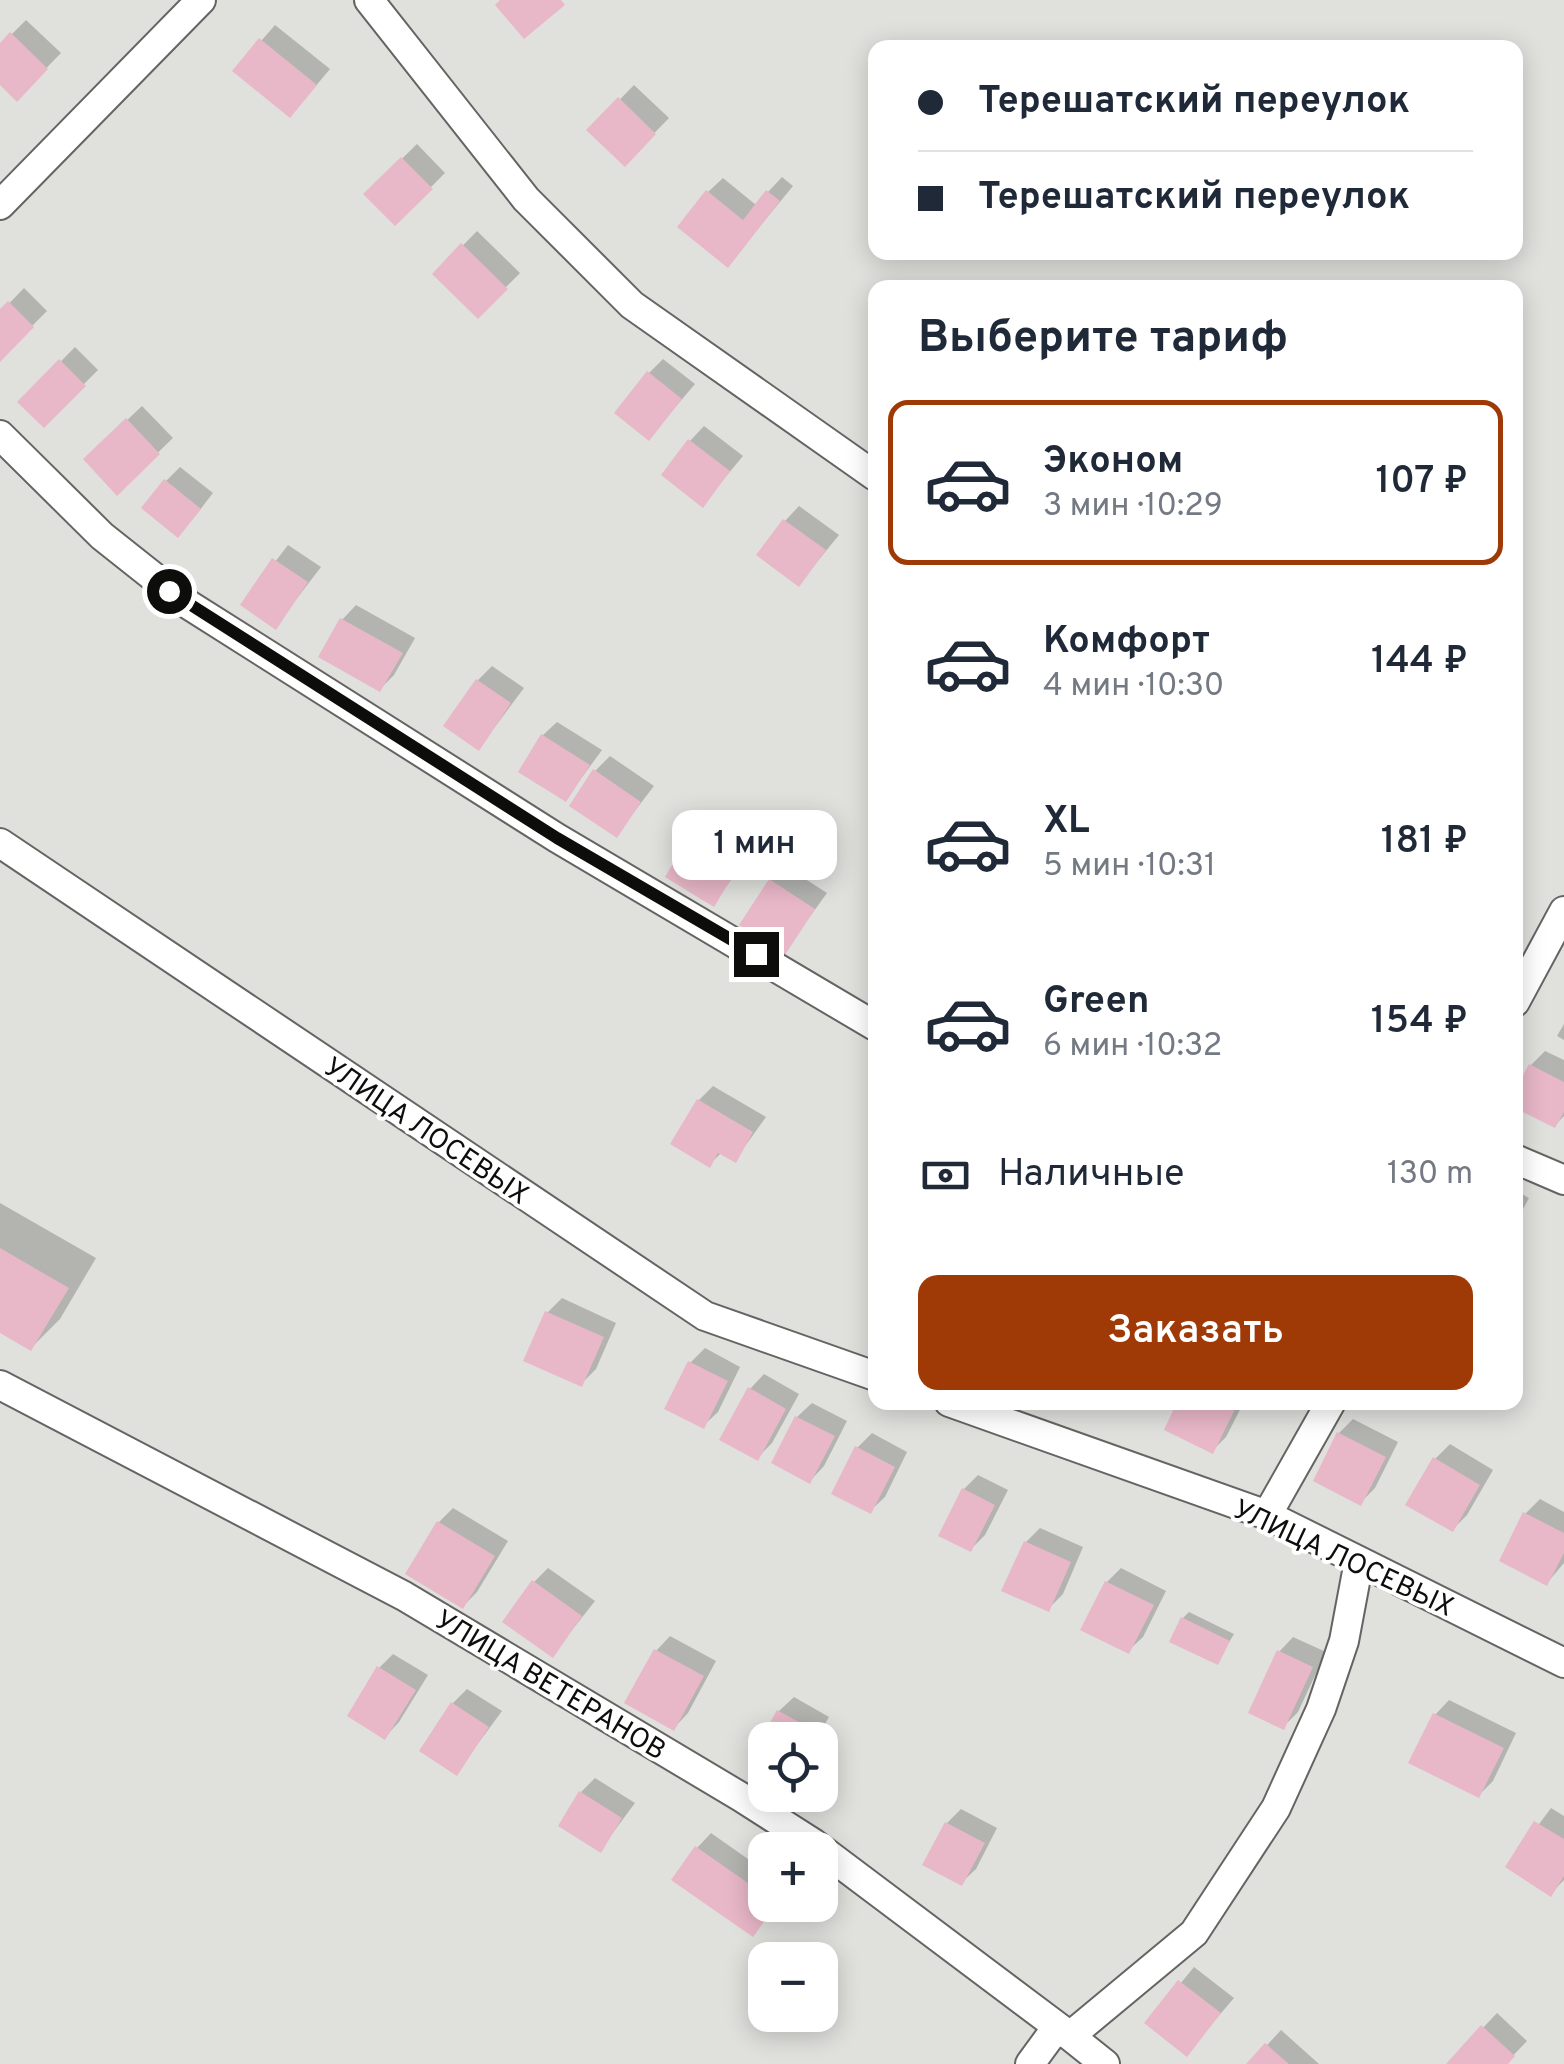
<!DOCTYPE html>
<html lang="ru">
<head>
<meta charset="utf-8">
<style>
	body { margin:0; font-family:Overpass,sans-serif; background:#f2f2f3; color:#1f2937; height:100vh; display:flex; flex-direction:column; font-size:38px; white-space:nowrap }
	* { box-sizing:border-box; margin:0 }
	p { font-size:32px; color:#747a83 }
	.icon { flex:none; width:55px; height:55px; fill:none; stroke:currentColor; stroke-width:2; stroke-linecap:round; stroke-linejoin:round }
	.map { position:relative; flex:1; overflow:hidden }
	.panel { position:absolute; left:868px; top:280px; width:655px; height:1130px; display:flex; flex-direction:column; background:#fff; border-radius:20px; box-shadow:0 5px 25px #0003 }
	.panel>* { flex:none }
	.top-card { position:absolute; left:868px; top:40px; width:655px; height:220px; border-radius:20px; box-shadow:0 5px 25px #0003; display:grid; align-content:center; height:220px; padding:0 50px; background:#fff }
	.fabs { position:absolute; left:748px; top:1722px; display:grid; gap:20px }
	.fabs a { display:grid; place-items:center; width:90px; height:90px; border-radius:20px; background:#fff; box-shadow:0 5px 25px #0003; font-size:50px }
	.end { position:absolute; width:45px; height:45px; margin:-22px; border:12px solid #0d0d0c; background:#fff; box-shadow:0 0 0 5px #fff }
	.from { border-radius:50% }
	.bubble { position:absolute; height:70px; border-radius:20px; background:#fff; box-shadow:0 5px 25px #0003; font-size:32px; font-weight:600; line-height:70px; text-align:center }
	.top-card b { display:flex; align-items:center; gap:35px; height:95px; font-size:38px }
	.top-card b+b { border-top:2px solid #e0e1e3 }
	.top-card i { width:25px; height:25px; background:#1f2937 }
	ul { padding:0; list-style:none }
	li { display:flex; align-items:center; gap:30px; height:165px; margin:0 20px 15px; padding:0 30px; border:5px solid transparent; border-radius:20px }
	li div { flex:1 }
	li b { display:block; font-size:38px }
	li em { font-style:normal; font-weight:600 }
	li.active { border-color:#9f3a07 }
	li>.icon { width:90px; height:90px; stroke-width:1.5 }
	h2 { padding:0 50px; font-size:45px; line-height:120px }
	.pay { display:flex; align-items:center; gap:25px; height:110px; padding:0 50px; font-size:38px }
	.pay p { margin-inline-start:auto }
	.primary-button { display:flex; gap:20px; margin-top:auto; padding:20px 50px }
	.primary-button a { flex:1; height:115px; border-radius:20px; background:#9f3a07; color:#fff; font-size:40px; font-weight:600; line-height:115px; text-align:center }
	.map>svg:first-child { display:block }
	.shadow { fill:#0003 }
	.building { fill:#e8b7c8 }
	.lines { fill:none; stroke-linecap:round; stroke-linejoin:round }
	.minor-casing { stroke:#656462; stroke-width:32 }
	.minor { stroke:#fff; stroke-width:28 }
	.route { stroke:#0d0d0c; stroke-width:12 }
	.labels { text-anchor:middle; stroke-width:8; stroke-linejoin:round; paint-order:stroke }
	.street-label { font-size:28px; fill:#0d0d0c; stroke:#fff }
</style>
</head>
<body>
<div class="map">
<svg width="1564" height="2064" viewBox="0 0 1564 2064">
	<rect width="100%" height="100%" fill="#e0e0dd"/>
	<path class="shadow" d="M 26,20 L 61,53 L 17,98 L 0,82 L 0,46 Z
		M 275,25 L 330,69 L 304,100 L 235,71 Z
		M 634,85 L 669,118 L 625,163 L 590,130 Z
		M 417,144 L 445,173 L 395,223 L 366,194 Z
		M 782,177 L 793,186 L 728,265 L 708,192 L 723,178 L 756,205 Z
		M 477,231 L 520,273 L 478,315 L 435,274 Z
		M 24,288 L 47,311 L 0,358 L 0,313 Z
		M 75,347 L 98,370 L 44,424 L 21,402 Z
		M 663,359 L 695,384 L 649,438 L 649,373 Z
		M 142,406 L 173,438 L 117,492 L 86,459 Z
		M 704,426 L 743,456 L 703,504 L 690,441 Z
		M 180,467 L 213,493 L 192,520 L 166,481 Z
		M 799,506 L 839,535 L 799,584 L 785,521 Z
		M 288,545 L 321,567 L 275,627 L 243,604 Z
		M 356,605 L 415,638 L 394,675 L 380,689 L 342,620 Z
		M 492,666 L 524,688 L 479,748 L 478,680 Z
		M 557,722 L 602,750 L 566,799 L 542,736 Z
		M 610,756 L 654,786 L 617,834 L 595,771 Z
		M 703,827 L 749,854 L 714,904 L 689,841 Z
		M 785,866 L 827,893 L 785,951 L 771,880 Z
		M 1564,1024 L 1564,1040 L 1557,1036 Z
		M 1545,1051 L 1564,1060 L 1564,1116 L 1555,1125 L 1515,1105 L 1531,1065 Z
		M 713,1086 L 766,1117 L 735,1160 L 722,1152 L 709,1165 L 699,1100 Z
		M 1515,1190 L 1529,1198 L 1515,1224 Z
		M 0,1203 L 96,1258 L 60,1319 L 31,1348 L 0,1330 Z
		M 562,1298 L 616,1323 L 596,1369 L 581,1384 L 547,1313 Z
		M 705,1348 L 740,1367 L 718,1412 L 703,1426 L 690,1363 Z
		M 764,1374 L 799,1394 L 772,1443 L 757,1458 L 750,1389 Z
		M 1180,1402 L 1244,1402 L 1226,1437 L 1212,1451 Z
		M 812,1403 L 847,1421 L 824,1466 L 810,1481 L 797,1417 Z
		M 1353,1419 L 1398,1442 L 1375,1488 L 1360,1503 L 1339,1433 Z
		M 872,1433 L 907,1452 L 885,1497 L 870,1511 L 857,1448 Z
		M 1450,1444 L 1493,1470 L 1467,1515 L 1453,1529 L 1435,1459 Z
		M 978,1475 L 1008,1490 L 985,1535 L 971,1549 L 964,1489 Z
		M 1540,1499 L 1564,1512 L 1564,1563 L 1547,1583 L 1525,1514 Z
		M 453,1508 L 508,1541 L 477,1592 L 463,1606 L 409,1573 L 439,1522 Z
		M 1040,1528 L 1083,1547 L 1063,1594 L 1048,1609 L 1026,1542 Z
		M 548,1568 L 595,1601 L 553,1654 L 534,1582 Z
		M 1121,1568 L 1166,1591 L 1143,1637 L 1128,1651 L 1107,1582 Z
		M 1189,1612 L 1234,1634 L 1217,1662 L 1183,1618 Z
		M 670,1636 L 716,1661 L 688,1713 L 674,1728 L 656,1651 Z
		M 1293,1637 L 1326,1652 L 1298,1712 L 1283,1727 L 1279,1652 Z
		M 393,1654 L 428,1675 L 399,1722 L 385,1737 L 379,1668 Z
		M 467,1689 L 502,1711 L 457,1772 L 453,1703 Z
		M 794,1697 L 829,1717 L 816,1740 L 765,1740 L 765,1767 L 752,1760 L 779,1711 Z
		M 1449,1700 L 1516,1733 L 1493,1781 L 1479,1795 L 1435,1715 Z
		M 595,1778 L 635,1803 L 600,1850 L 581,1792 Z
		M 1551,1808 L 1564,1816 L 1564,1880 L 1551,1893 L 1508,1866 Z
		M 961,1809 L 997,1828 L 976,1869 L 961,1883 L 947,1823 Z
		M 711,1833 L 765,1871 L 765,1905 L 777,1905 L 753,1934 L 697,1848 Z
		M 1194,1967 L 1234,1998 L 1187,2053 L 1148,2023 Z
		M 1497,2013 L 1527,2041 L 1505,2064 L 1449,2064 Z
		M 1281,2030 L 1319,2064 L 1250,2064 Z"/>
	<path class="building" d="M 500,0 L 561,0 L 565,5 L 524,39 L 495,5 Z
		M 10,32 L 48,69 L 17,102 L 0,85 L 0,43 Z
		M 259,38 L 317,85 L 290,118 L 232,71 Z
		M 618,97 L 656,134 L 625,167 L 586,130 Z
		M 401,157 L 433,189 L 395,226 L 363,194 Z
		M 706,190 L 743,220 L 766,190 L 780,201 L 728,268 L 677,227 Z
		M 461,243 L 508,289 L 478,319 L 432,274 Z
		M 8,301 L 34,327 L 0,362 L 0,309 Z
		M 59,359 L 86,386 L 44,428 L 17,402 Z
		M 647,371 L 682,399 L 649,441 L 614,413 Z
		M 126,418 L 160,454 L 117,496 L 83,459 Z
		M 688,439 L 730,471 L 703,508 L 661,475 Z
		M 164,479 L 201,509 L 178,538 L 141,508 Z
		M 783,519 L 826,550 L 799,587 L 756,555 Z
		M 272,558 L 308,582 L 276,630 L 240,605 Z
		M 340,618 L 403,653 L 380,692 L 318,657 Z
		M 476,679 L 511,703 L 479,751 L 443,726 Z
		M 541,734 L 590,765 L 566,802 L 518,772 Z
		M 593,769 L 641,802 L 617,838 L 569,806 Z
		M 687,840 L 737,869 L 714,907 L 665,877 Z
		M 769,879 L 815,909 L 785,955 L 739,925 Z
		M 1529,1064 L 1564,1082 L 1564,1112 L 1555,1128 L 1515,1108 L 1515,1091 Z
		M 697,1099 L 753,1132 L 736,1163 L 718,1153 L 710,1168 L 670,1144 Z
		M 0,1248 L 69,1288 L 31,1351 L 0,1333 Z
		M 545,1311 L 604,1337 L 582,1387 L 523,1361 Z
		M 688,1361 L 728,1381 L 704,1429 L 664,1409 Z
		M 748,1387 L 786,1409 L 758,1461 L 719,1440 Z
		M 1177,1402 L 1237,1405 L 1213,1454 L 1164,1430 Z
		M 795,1416 L 835,1436 L 810,1484 L 771,1463 Z
		M 1337,1432 L 1386,1457 L 1361,1506 L 1313,1481 Z
		M 855,1446 L 895,1467 L 871,1514 L 831,1494 Z
		M 1433,1457 L 1480,1485 L 1453,1532 L 1405,1505 Z
		M 962,1488 L 995,1505 L 971,1552 L 938,1536 Z
		M 1523,1512 L 1564,1533 L 1564,1553 L 1547,1586 L 1499,1561 Z
		M 437,1521 L 495,1556 L 463,1609 L 405,1574 Z
		M 1024,1541 L 1071,1562 L 1049,1612 L 1001,1591 Z
		M 532,1580 L 582,1616 L 553,1658 L 502,1622 Z
		M 1105,1581 L 1154,1605 L 1129,1654 L 1080,1630 Z
		M 1181,1617 L 1230,1641 L 1218,1665 L 1169,1642 Z
		M 654,1649 L 704,1676 L 674,1731 L 624,1703 Z
		M 1277,1650 L 1313,1667 L 1284,1730 L 1248,1713 Z
		M 377,1666 L 416,1690 L 385,1740 L 347,1716 Z
		M 451,1702 L 489,1727 L 457,1776 L 419,1751 Z
		M 777,1710 L 817,1732 L 812,1740 L 765,1740 L 765,1770 L 749,1761 Z
		M 1433,1713 L 1504,1748 L 1479,1798 L 1408,1763 Z
		M 579,1791 L 622,1818 L 601,1853 L 558,1826 Z
		M 1534,1821 L 1564,1839 L 1564,1876 L 1551,1897 L 1505,1867 Z
		M 945,1822 L 985,1843 L 962,1886 L 922,1865 Z
		M 695,1846 L 765,1895 L 765,1905 L 776,1905 L 753,1937 L 671,1880 Z
		M 1178,1980 L 1221,2013 L 1187,2057 L 1144,2023 Z
		M 1481,2025 L 1515,2056 L 1508,2064 L 1446,2064 Z
		M 1265,2043 L 1289,2064 L 1246,2064 Z"/>
	<g class="lines">
		<g class="minor-casing">
			<path id="minor" d="M 369,0 L 526,199 L 632,305 L 875,476
				M 0,205 L 201,0
				M 0,435 L 102,536 L 189,605 L 557,838 L 875,1026
				M 0,843 L 705,1316 L 875,1376
				M 1515,1002 L 1564,911
				M 1515,1159 L 1564,1180
				M 0,1385 L 404,1596 L 741,1797 L 813,1843 L 1070,2036 L 1194,1933 L 1276,1808 L 1321,1709 L 1344,1641 L 1359,1561
				M 949,1402 L 1267,1515 L 1564,1663
				M 1267,1515 L 1331,1402
				M 1070,2036 L 1105,2064
				M 1030,2064 L 1057,2027"/>
		</g>
		<use href="#minor" class="minor"/>
	</g>
	<g class="lines">
		<path class="route" d="M 169,591 L 557,838 L 756,954"/>
	</g>
	<g class="labels">
		<g class="street-label">
			<text transform="translate(427 1130) rotate(34)" y="10">УЛИЦА ЛОСЕВЫХ</text>
			<text transform="translate(1344 1557) rotate(25)" y="10">УЛИЦА ЛОСЕВЫХ</text>
			<text transform="translate(551 1684) rotate(31)" y="10">УЛИЦА ВЕТЕРАНОВ</text>
		</g>
	</g>
</svg>
<div class="fabs">
<a><svg class="icon" aria-label="locate" viewBox="0 0 24 24"><circle cx="12" cy="12" r="6"/><path d="M12 2v4M12 18v4M2 12h4M18 12h4"/></svg></a>
<a>+</a>
<a>−</a>
</div>
<i class="end from" style="left:169px;top:591px"></i>
<i class="end" style="left:756px;top:954px"></i>
<div class="bubble" style="left:672px;top:810px;width:165px">1 мин</div>
<div class="top-card">
<b><i class="from"></i>Терешатский переулок</b>
<b><i></i>Терешатский переулок</b>
</div>
<section class="panel">
<h2>Выберите тариф</h2>
<ul>
<li class="active"><svg class="icon" aria-label="car" viewBox="0 0 24 24"><path d="M5 17H2v-5l4-1 3-4h7l3 4 3 1v5h-3M9 17h6M6 11h13"/><circle cx="7" cy="17" r="2"/><circle cx="17" cy="17" r="2"/></svg><div><b>Эконом</b><p>3 мин · 10:29</p></div><em>107 ₽</em></li>
<li><svg class="icon" aria-label="car" viewBox="0 0 24 24"><path d="M5 17H2v-5l4-1 3-4h7l3 4 3 1v5h-3M9 17h6M6 11h13"/><circle cx="7" cy="17" r="2"/><circle cx="17" cy="17" r="2"/></svg><div><b>Комфорт</b><p>4 мин · 10:30</p></div><em>144 ₽</em></li>
<li><svg class="icon" aria-label="car" viewBox="0 0 24 24"><path d="M5 17H2v-5l4-1 3-4h7l3 4 3 1v5h-3M9 17h6M6 11h13"/><circle cx="7" cy="17" r="2"/><circle cx="17" cy="17" r="2"/></svg><div><b>XL</b><p>5 мин · 10:31</p></div><em>181 ₽</em></li>
<li><svg class="icon" aria-label="car" viewBox="0 0 24 24"><path d="M5 17H2v-5l4-1 3-4h7l3 4 3 1v5h-3M9 17h6M6 11h13"/><circle cx="7" cy="17" r="2"/><circle cx="17" cy="17" r="2"/></svg><div><b>Green</b><p>6 мин · 10:32</p></div><em>154 ₽</em></li>
</ul>
<div class="pay"><svg class="icon" aria-label="cash" viewBox="0 0 24 24"><path d="M3 7h18v10H3z"/><circle cx="12" cy="12" r="2"/></svg>Наличные<p>130 m</p></div>
<div class="primary-button"><a>Заказать</a></div>
</section>
</div>
</body>
</html>
